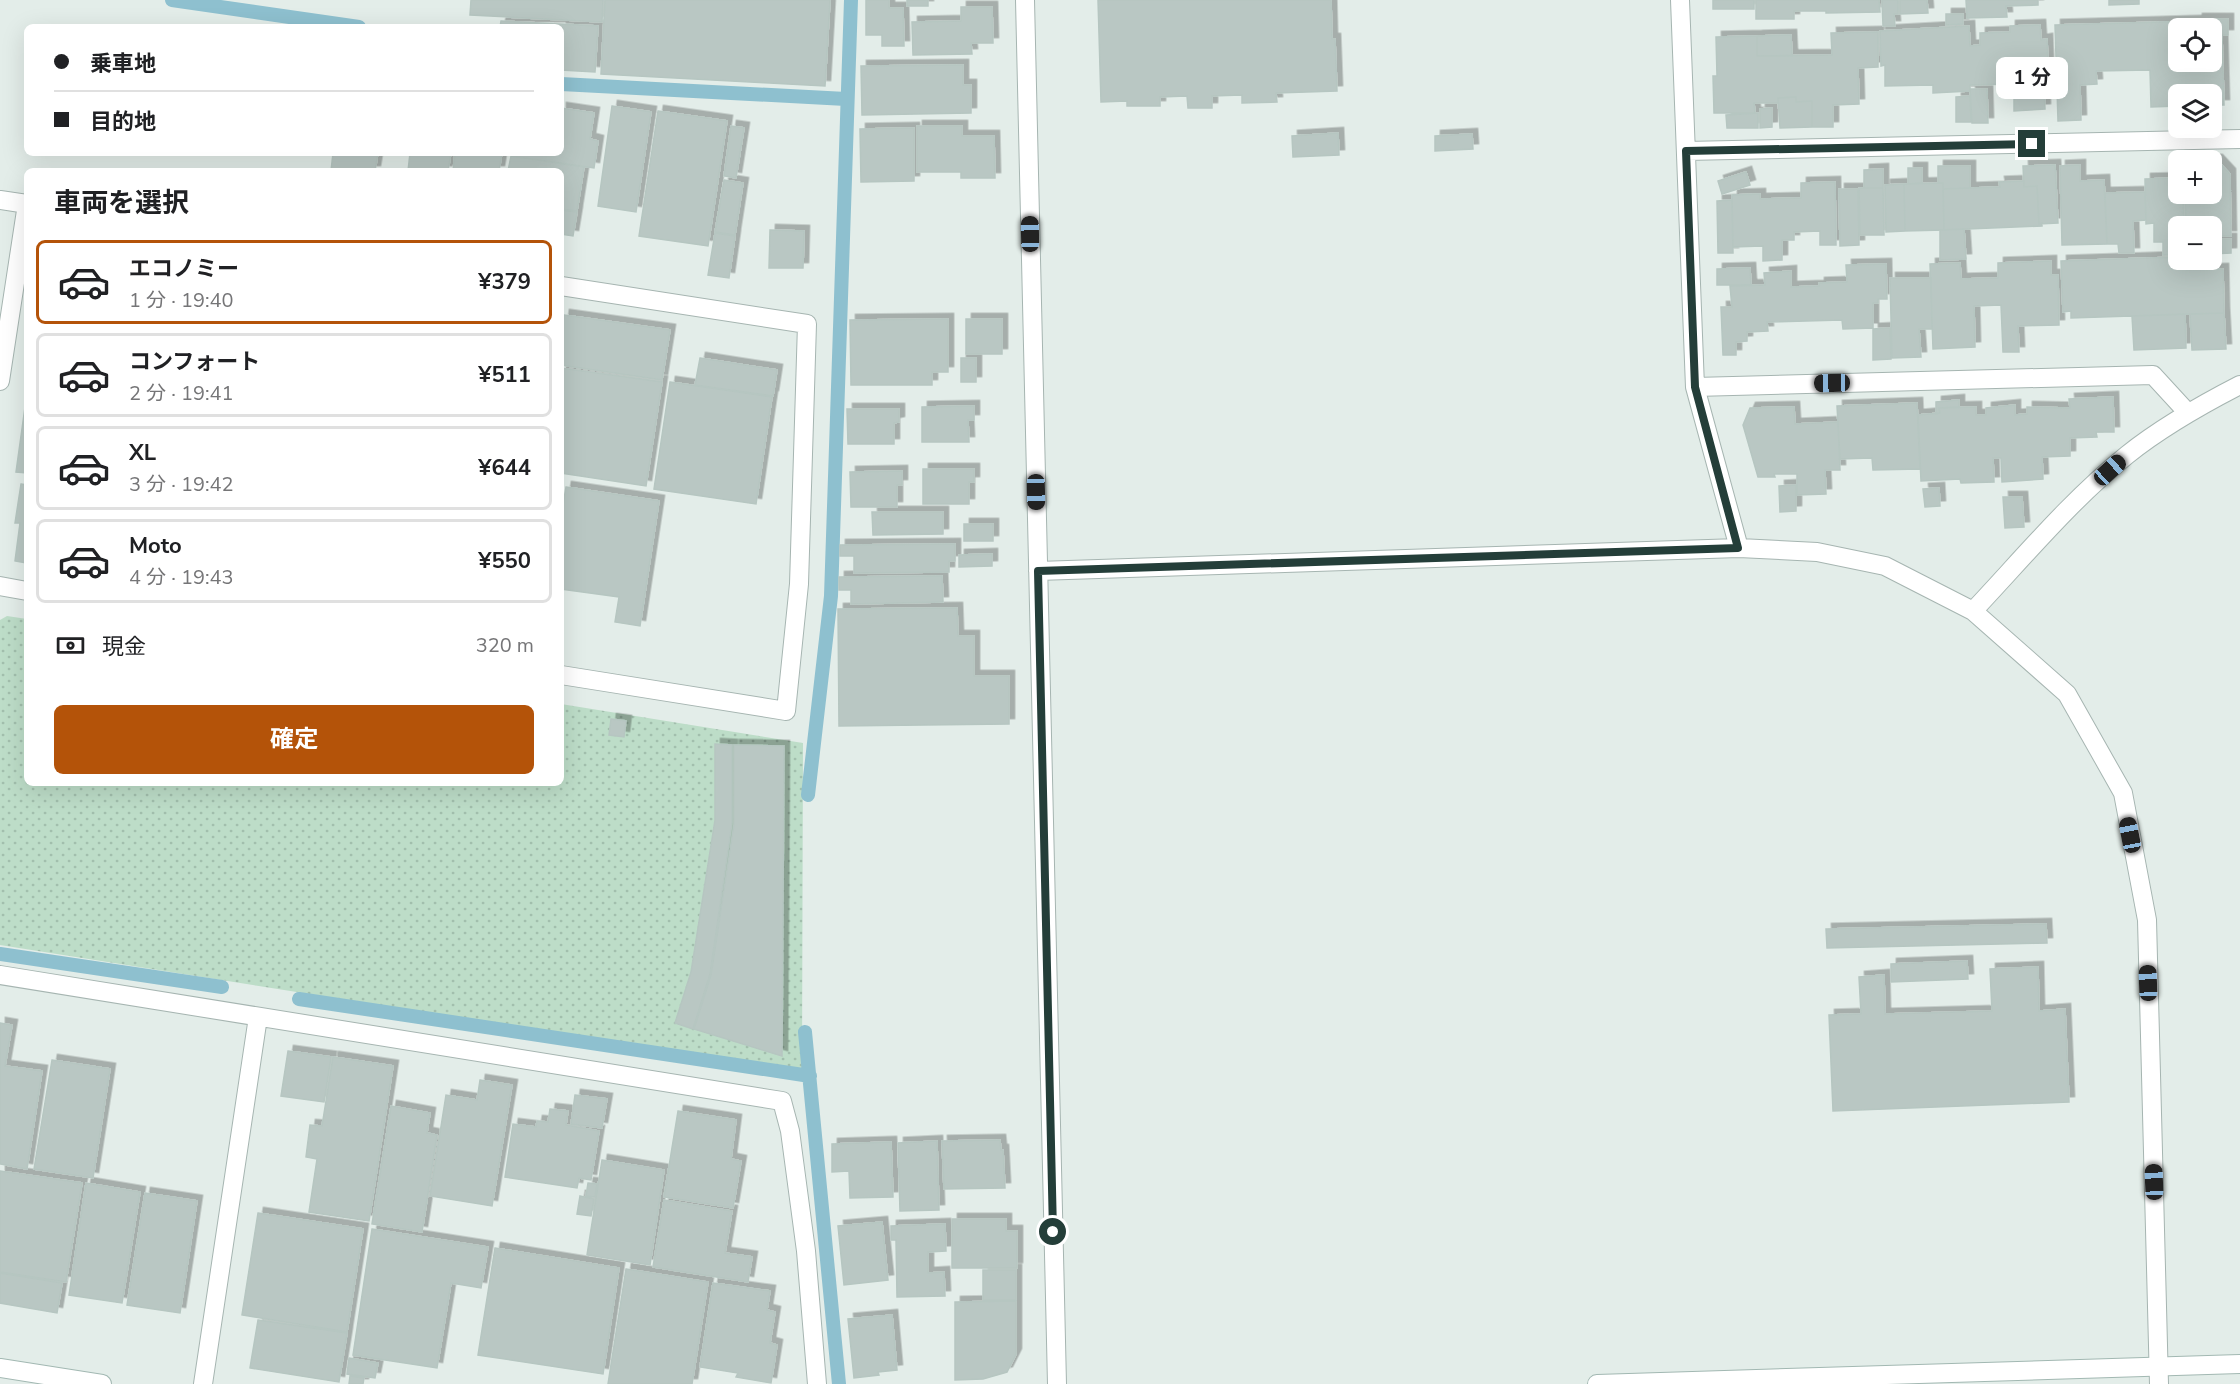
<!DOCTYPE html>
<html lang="ja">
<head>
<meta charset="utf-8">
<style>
	body { margin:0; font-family:"Nunito Sans","Noto Sans JP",sans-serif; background:#f2f2f2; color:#202124; height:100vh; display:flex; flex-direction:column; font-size:22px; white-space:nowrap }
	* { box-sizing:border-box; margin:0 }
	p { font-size:20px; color:#757577 }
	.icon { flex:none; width:33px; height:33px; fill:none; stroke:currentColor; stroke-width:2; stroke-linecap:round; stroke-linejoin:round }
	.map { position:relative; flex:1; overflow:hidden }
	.drawer { position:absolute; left:24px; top:168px; width:540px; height:618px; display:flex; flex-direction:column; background:#fff; border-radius:9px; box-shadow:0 6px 24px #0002 }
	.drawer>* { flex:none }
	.guide { position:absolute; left:24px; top:24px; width:540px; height:132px; border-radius:9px; box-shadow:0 6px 24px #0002; display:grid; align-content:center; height:132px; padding:0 30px; background:#fff }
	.controls { position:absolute; left:2168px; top:18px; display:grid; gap:12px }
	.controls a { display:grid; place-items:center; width:54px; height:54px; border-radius:9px; background:#fff; box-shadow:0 6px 24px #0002; font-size:30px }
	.end { position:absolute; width:27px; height:27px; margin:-14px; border:8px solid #243e39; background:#fff; box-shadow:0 0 0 3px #fff }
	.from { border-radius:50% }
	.bubble { position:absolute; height:42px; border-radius:9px; background:#fff; box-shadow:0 6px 24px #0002; font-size:20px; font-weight:700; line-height:42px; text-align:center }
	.car { position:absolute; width:18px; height:36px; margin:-18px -9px; border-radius:8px; box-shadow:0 0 4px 2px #0007; background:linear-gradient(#222 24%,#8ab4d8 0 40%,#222 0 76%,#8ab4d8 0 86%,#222 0) }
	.guide b { display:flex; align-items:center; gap:21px; height:57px; font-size:22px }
	.guide b+b { border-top:2px solid #e0e0e0 }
	.guide i { width:15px; height:15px; background:#202124 }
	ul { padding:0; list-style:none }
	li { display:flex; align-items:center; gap:18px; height:84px; margin:0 12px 9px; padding:0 18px; border:3px solid #e0e0e0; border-radius:9px }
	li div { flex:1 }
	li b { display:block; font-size:22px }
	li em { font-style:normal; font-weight:700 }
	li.current { border-color:#b45309 }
	li>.icon { width:54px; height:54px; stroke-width:1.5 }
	h2 { padding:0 30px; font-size:27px; line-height:72px }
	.pay { display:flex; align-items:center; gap:15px; height:66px; padding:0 30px; font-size:22px }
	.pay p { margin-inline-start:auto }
	.primary-button { display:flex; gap:12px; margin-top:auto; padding:12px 30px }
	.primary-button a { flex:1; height:69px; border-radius:9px; background:#b45309; color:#fff; font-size:24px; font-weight:700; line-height:69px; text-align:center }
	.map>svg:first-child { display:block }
	.grass { fill:url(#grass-dots) }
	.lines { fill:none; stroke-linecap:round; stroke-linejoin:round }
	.stream { stroke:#8ec0cf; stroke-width:14 }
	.building { fill:#b9c7c3; stroke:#b6c6c1; stroke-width:1.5; filter:url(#shadow) }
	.street-casing { stroke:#a6b5b1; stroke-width:20 }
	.secondary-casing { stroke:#a2b8b2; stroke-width:20 }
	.street { stroke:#fff; stroke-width:18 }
	.secondary { stroke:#fff; stroke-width:18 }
	.route { stroke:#243e39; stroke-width:8 }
</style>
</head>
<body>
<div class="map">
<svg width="2240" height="1384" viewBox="0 0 2240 1384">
	<defs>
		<pattern id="grass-dots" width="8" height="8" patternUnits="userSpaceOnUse" patternTransform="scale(1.5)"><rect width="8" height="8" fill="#bdddc8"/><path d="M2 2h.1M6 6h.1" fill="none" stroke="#a2bfad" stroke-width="1.8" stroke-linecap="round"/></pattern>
		<filter id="shadow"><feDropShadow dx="5.5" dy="-5.5" stdDeviation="0" flood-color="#0004"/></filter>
	</defs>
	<rect width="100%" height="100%" fill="#e3ede9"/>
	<path class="grass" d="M 7,616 L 27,619 L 27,783 L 561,783 L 561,704 L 803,743 L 802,1072 L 0,945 L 0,620 Z"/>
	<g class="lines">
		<path class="stream" d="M 172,0 L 359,27
			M 561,84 L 846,99
			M 808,795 L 831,596 L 851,0
			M 0,954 L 222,987
			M 299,999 L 810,1076
			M 805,1032 L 839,1384"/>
	</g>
	<path class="building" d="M 471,0 L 603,0 L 602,22 L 470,15 Z
		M 605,0 L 830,0 L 825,86 L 601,74 Z
		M 866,0 L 889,0 L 889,8 L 903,8 L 904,46 L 882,46 L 882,35 L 866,35 Z
		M 907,0 L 928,0 L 928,6 L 907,6 Z
		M 1098,0 L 1331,0 L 1332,39 L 1335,39 L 1337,91 L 1276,93 L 1277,102 L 1242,103 L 1242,95 L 1212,96 L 1212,108 L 1188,108 L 1187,96 L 1160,97 L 1160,106 L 1127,106 L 1127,101 L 1101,102 Z
		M 1713,0 L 1754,0 L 1754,9 L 1713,9 Z
		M 1756,0 L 1879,0 L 1880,12 L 1826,13 L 1826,11 L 1794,11 L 1794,19 L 1756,19 Z
		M 1882,0 L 1898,0 L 1898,14 L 1894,14 L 1895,26 L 1883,26 Z
		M 1900,0 L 1927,0 L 1928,13 L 1900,14 Z
		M 1966,0 L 2038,0 L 2038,5 L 2006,6 L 2007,17 L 1967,18 Z
		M 2109,0 L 2139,0 L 2139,4 L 2109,5 Z
		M 961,7 L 992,7 L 993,43 L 971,43 L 972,54 L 913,55 L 912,22 L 961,21 Z
		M 1946,14 L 1963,14 L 1963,24 L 1946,25 Z
		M 2197,19 L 2228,19 L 2228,35 L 2211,35 L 2211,28 L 2197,28 Z
		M 501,21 L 598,26 L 595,72 L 561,70 L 561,27 L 500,27 Z
		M 2197,21 L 2197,28 L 2178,28 L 2178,62 L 2211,62 L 2211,35 L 2222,35 L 2224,105 L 2211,105 L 2211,94 L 2178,94 L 2178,106 L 2151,107 L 2150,70 L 2096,71 L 2097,84 L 2080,85 L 2081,120 L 2058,121 L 2055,25 Z
		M 2040,25 L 2041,40 L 2047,39 L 2048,64 L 2043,64 L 2045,109 L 2014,111 L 2014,84 L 1970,85 L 1970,91 L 1933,93 L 1933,85 L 1885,86 L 1885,65 L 1881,66 L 1880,31 L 1969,26 L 1970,46 L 1980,45 L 1980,33 L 2010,32 L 2010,26 Z
		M 1878,32 L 1878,67 L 1858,68 L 1859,104 L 1833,105 L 1833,127 L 1812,127 L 1812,101 L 1796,102 L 1796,97 L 1778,98 L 1778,103 L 1754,103 L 1755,113 L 1714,113 L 1713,76 L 1717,76 L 1716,37 L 1757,36 L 1757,56 L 1832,55 L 1831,33 Z
		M 1791,35 L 1792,56 L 1757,56 L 1757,36 Z
		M 963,65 L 963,85 L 971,85 L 971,113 L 862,115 L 861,66 Z
		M 1970,89 L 1987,89 L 1988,123 L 1972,123 Z
		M 1970,96 L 1971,122 L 1956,122 L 1956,97 Z
		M 1796,97 L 1796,102 L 1812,101 L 1812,127 L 1780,128 L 1778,98 Z
		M 612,106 L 651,112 L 636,212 L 598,206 Z
		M 561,108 L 594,113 L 590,139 L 598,141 L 594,168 L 511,156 L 511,153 L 561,153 Z
		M 1772,108 L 1772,127 L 1760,128 L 1760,109 Z
		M 658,111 L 727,121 L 708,246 L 639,236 Z
		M 1758,113 L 1758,128 L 1727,128 L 1726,115 Z
		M 731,126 L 744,128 L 736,178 L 724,176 Z
		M 917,126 L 962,126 L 962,136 L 994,136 L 995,178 L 961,178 L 961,172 L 917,172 Z
		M 914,128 L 914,181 L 861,182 L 860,129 Z
		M 1338,133 L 1339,155 L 1293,157 L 1292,136 Z
		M 1472,134 L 1473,149 L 1435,151 L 1435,136 Z
		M 333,153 L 378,153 L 375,171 L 331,171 Z
		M 410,153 L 451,153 L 448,171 L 408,171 Z
		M 455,153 L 502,153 L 499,171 L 453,171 Z
		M 511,156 L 584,167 L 577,211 L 561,209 L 561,171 L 508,171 Z
		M 2202,160 L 2217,160 L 2230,174 L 2231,236 L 2211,236 L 2210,225 L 2186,226 L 2185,194 L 2211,194 L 2211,160 Z
		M 2055,165 L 2058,223 L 2039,224 L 2037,186 L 2024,187 L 2023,166 Z
		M 2080,165 L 2080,181 L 2104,180 L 2107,244 L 2062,245 L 2060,166 Z
		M 1938,166 L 1970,166 L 1970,188 L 1943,189 L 1943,183 L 1938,183 Z
		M 1908,168 L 1922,168 L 1922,183 L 1908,184 Z
		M 1883,169 L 1883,188 L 1864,188 L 1864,170 Z
		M 1746,172 L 1750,185 L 1722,194 L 1718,181 Z
		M 2178,178 L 2178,194 L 2183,194 L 2184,226 L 2178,226 L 2178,254 L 2163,255 L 2163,242 L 2154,242 L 2154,223 L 2146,224 L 2145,179 Z
		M 724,180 L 743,183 L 735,235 L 715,232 Z
		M 2024,181 L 2024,187 L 2037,186 L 2039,224 L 2042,223 L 2042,226 L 1944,230 L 1943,189 L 2000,187 L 1999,182 Z
		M 1835,182 L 1836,245 L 1820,245 L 1820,231 L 1794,232 L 1794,240 L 1782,240 L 1782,260 L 1763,261 L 1763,246 L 1733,247 L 1732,195 L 1760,194 L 1760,199 L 1801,198 L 1801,183 Z
		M 1943,183 L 1944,230 L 1905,231 L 1904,184 Z
		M 1904,184 L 1905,231 L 1886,232 L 1885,185 Z
		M 1859,188 L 1883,188 L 1884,235 L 1860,235 Z
		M 1839,189 L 1858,189 L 1859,245 L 1840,246 Z
		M 2145,192 L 2146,220 L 2133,221 L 2134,253 L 2119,253 L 2118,244 L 2107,244 L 2105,193 Z
		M 1732,200 L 1733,253 L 1718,253 L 1717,201 Z
		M 561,210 L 577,212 L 573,236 L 561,234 Z
		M 1964,229 L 1966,259 L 1940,260 L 1940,230 Z
		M 770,230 L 804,231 L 803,268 L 769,268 Z
		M 715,233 L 735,236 L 729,278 L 708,275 Z
		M 2211,239 L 2231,239 L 2231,253 L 2211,254 Z
		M 2178,257 L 2178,260 L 2186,260 L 2187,270 L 2223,269 L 2224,313 L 2071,318 L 2071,311 L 2063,312 L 2061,261 Z
		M 2051,261 L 2051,275 L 2058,275 L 2059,325 L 2018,326 L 2019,352 L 2003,352 L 2001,305 L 1974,306 L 1975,347 L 1933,349 L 1930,264 L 1960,263 L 1961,279 L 1998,278 L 1998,263 Z
		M 1886,264 L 1887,299 L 1878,299 L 1878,303 L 1873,303 L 1873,328 L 1843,329 L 1842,320 L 1767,322 L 1768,331 L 1747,332 L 1747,341 L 1736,342 L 1736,355 L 1723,355 L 1721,307 L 1732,307 L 1730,286 L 1765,285 L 1764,273 L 1791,271 L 1791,287 L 1819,286 L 1819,283 L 1847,282 L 1846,265 Z
		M 1750,268 L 1751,285 L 1717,285 L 1717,269 Z
		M 1890,278 L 1931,278 L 1932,329 L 1919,329 L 1921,357 L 1892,358 Z
		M 2224,313 L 2226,349 L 2192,350 L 2190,314 Z
		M 2185,314 L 2186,348 L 2134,350 L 2132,316 Z
		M 564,315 L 670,330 L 662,380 L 561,365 L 561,337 Z
		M 948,319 L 948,372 L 932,372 L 932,385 L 851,385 L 850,320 Z
		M 966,319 L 1002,319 L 1002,354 L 966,354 Z
		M 1890,328 L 1891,359 L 1873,360 L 1873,329 Z
		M 700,358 L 777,370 L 773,396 L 695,385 Z
		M 961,358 L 976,358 L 976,382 L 961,382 Z
		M 561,368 L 662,382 L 646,486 L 561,473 Z
		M 670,382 L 772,397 L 756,504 L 654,489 Z
		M 2113,397 L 2114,432 L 2096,432 L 2097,437 L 2070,438 L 2070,456 L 2042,457 L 2043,479 L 2002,482 L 2001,458 L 1993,458 L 1994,482 L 1961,483 L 1960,479 L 1921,481 L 1918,415 L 1940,413 L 1939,408 L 1976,407 L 1976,415 L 1986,415 L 1986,408 L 2015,405 L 2015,415 L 2027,414 L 2027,407 L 2070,408 L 2069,399 Z
		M 26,400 L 27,400 L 27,473 L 16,472 Z
		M 1959,400 L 1959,407 L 1939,408 L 1940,413 L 1936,414 L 1936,402 Z
		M 1917,403 L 1920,469 L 1873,470 L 1872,458 L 1840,459 L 1837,406 Z
		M 974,406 L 974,420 L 968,420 L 969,442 L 922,442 L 922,407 Z
		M 1794,407 L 1795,424 L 1838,422 L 1840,470 L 1825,470 L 1826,494 L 1797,495 L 1797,474 L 1774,474 L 1775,477 L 1758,477 L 1743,425 L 1750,408 Z
		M 847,409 L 899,409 L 899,422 L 894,423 L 894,444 L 848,444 Z
		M 923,469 L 974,469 L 974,482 L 969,482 L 969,504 L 923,504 Z
		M 902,471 L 902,485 L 897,485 L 897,507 L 851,507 L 850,472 Z
		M 21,484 L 27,485 L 27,563 L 15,561 L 20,523 L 15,523 Z
		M 1796,485 L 1796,511 L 1780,512 L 1779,486 Z
		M 566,487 L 659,501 L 640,626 L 615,622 L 619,597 L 561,589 L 561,517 Z
		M 1939,488 L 1940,506 L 1925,507 L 1923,489 Z
		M 2003,497 L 2022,497 L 2024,527 L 2005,528 Z
		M 872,512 L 943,512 L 943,534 L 873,535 Z
		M 964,524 L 993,524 L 993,541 L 964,541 Z
		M 955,544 L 955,561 L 949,561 L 949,572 L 854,573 L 854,556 L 840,556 L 840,545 Z
		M 992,554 L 992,566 L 959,567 L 959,555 Z
		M 942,576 L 943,602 L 851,604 L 851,590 L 839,590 L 839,577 Z
		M 957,608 L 958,636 L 974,636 L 974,676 L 1009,676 L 1009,724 L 839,726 L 838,609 Z
		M 611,719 L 626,721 L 624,737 L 609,735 Z
		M 715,744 L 732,745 L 732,823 L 710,974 L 693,1029 L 675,1023 L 691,972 L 715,820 Z
		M 734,745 L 784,746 L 782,1056 L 694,1029 L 711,975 L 734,824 Z
		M 2046,924 L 2047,943 L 1827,948 L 1826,929 Z
		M 1967,961 L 1968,979 L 1891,982 L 1891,964 Z
		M 2038,967 L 2039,1011 L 2065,1009 L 2069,1102 L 1833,1111 L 1829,1015 L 1861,1014 L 1859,977 L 1884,975 L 1885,1014 L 1992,1011 L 1990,969 Z
		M 0,1023 L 12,1025 L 5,1066 L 42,1071 L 27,1169 L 0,1164 Z
		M 288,1051 L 331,1057 L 324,1102 L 281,1096 Z
		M 333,1057 L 393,1066 L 369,1221 L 309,1212 L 317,1159 L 306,1157 L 310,1125 L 322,1126 Z
		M 52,1060 L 110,1069 L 93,1178 L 34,1169 Z
		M 480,1080 L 512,1085 L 492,1206 L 430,1196 L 446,1095 L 477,1100 Z
		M 575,1095 L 607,1099 L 602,1128 L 571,1124 Z
		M 391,1106 L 430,1113 L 427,1133 L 437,1135 L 422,1232 L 372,1224 Z
		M 550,1109 L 568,1111 L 566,1125 L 599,1131 L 591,1180 L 579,1178 L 577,1188 L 505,1177 L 513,1124 L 536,1127 L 537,1121 L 548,1122 Z
		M 678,1111 L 736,1120 L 731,1159 L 741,1161 L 733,1208 L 664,1197 Z
		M 1000,1140 L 1001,1150 L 1003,1150 L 1005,1188 L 944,1189 L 942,1141 Z
		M 937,1141 L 939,1210 L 900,1211 L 898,1143 Z
		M 891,1142 L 893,1197 L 850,1198 L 849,1171 L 832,1172 L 832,1144 Z
		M 602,1160 L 664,1170 L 650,1265 L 587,1255 Z
		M 0,1171 L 82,1183 L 66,1282 L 0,1272 Z
		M 86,1183 L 140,1192 L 122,1303 L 69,1295 Z
		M 588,1183 L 597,1184 L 595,1197 L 586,1196 Z
		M 145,1193 L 197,1201 L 180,1313 L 127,1305 Z
		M 580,1196 L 594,1199 L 591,1216 L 577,1214 Z
		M 664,1200 L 732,1211 L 725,1253 L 752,1257 L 748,1282 L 653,1267 Z
		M 258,1213 L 363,1229 L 347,1332 L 242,1315 Z
		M 952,1219 L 1006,1219 L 1006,1231 L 1017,1231 L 1017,1268 L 952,1268 Z
		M 882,1222 L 888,1280 L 844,1285 L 838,1226 Z
		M 945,1224 L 946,1251 L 928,1252 L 928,1273 L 944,1272 L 945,1296 L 897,1297 L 896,1240 L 891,1240 L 891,1226 Z
		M 372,1229 L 488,1247 L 481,1288 L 451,1283 L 437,1368 L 353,1355 Z
		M 495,1248 L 619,1268 L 603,1374 L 478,1355 Z
		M 626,1269 L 708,1282 L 692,1384 L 608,1384 Z
		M 983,1270 L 1016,1270 L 1016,1300 L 983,1300 Z
		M 0,1273 L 62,1283 L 57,1313 L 0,1303 Z
		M 713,1283 L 770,1291 L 767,1310 L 775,1312 L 770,1343 L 777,1345 L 771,1383 L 736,1377 L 738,1373 L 700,1367 Z
		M 1016,1301 L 1016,1354 L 1007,1372 L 983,1379 L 955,1380 L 955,1302 Z
		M 892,1315 L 897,1370 L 878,1372 L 879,1375 L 854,1378 L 848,1319 Z
		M 258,1320 L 347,1333 L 339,1382 L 250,1368 Z
		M 349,1358 L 378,1363 L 375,1378 L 347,1374 Z
		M 350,1376 L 364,1378 L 363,1384 L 349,1384 Z"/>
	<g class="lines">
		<g class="street-casing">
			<path id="street" d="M 1025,0 L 1057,1384
				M 1680,0 L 1695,387 L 1739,548
				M 1686,151 L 2240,139
				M 0,200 L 27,204
				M 561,286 L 807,324 L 799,584 L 786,711 L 561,675
				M 0,381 L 27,204
				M 1695,387 L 2153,375 L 2187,412
				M 1038,571 L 1739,548 L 1817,552 L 1885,566 L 1973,611 L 2067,694 L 2123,793 L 2147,920 L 2159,1384
				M 0,586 L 27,591
				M 1973,611 C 2023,558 2070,501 2127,455 C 2162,427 2201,405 2240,385
				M 0,975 L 782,1101 L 790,1131 L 806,1251 L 817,1384
				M 203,1384 L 258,1017"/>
		</g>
		<g class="secondary-casing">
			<path id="secondary" d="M 0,1368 L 102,1384
				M 1597,1384 L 2240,1364"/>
		</g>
		<use href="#street" class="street"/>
		<use href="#secondary" class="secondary"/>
	</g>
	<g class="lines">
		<path class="route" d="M 1053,1232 L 1038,571 L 1738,548 L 1695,387 L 1686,151 L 2032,144"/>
	</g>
</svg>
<div class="controls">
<a><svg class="icon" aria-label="locate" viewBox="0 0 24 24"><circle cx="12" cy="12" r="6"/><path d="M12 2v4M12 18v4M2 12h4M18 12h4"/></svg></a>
<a><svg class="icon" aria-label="layers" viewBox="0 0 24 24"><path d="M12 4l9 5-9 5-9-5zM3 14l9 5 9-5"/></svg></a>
<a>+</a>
<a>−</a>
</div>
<i class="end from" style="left:1053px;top:1232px"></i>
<i class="end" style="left:2032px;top:144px"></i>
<div class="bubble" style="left:1996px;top:57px;width:72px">1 分</div>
<i class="car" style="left:1030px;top:234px;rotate:359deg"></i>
<i class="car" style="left:1832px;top:383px;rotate:269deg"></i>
<i class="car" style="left:2110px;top:470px;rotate:48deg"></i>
<i class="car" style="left:1036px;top:492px;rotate:179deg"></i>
<i class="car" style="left:2130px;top:835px;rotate:349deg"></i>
<i class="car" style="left:2148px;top:983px;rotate:358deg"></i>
<i class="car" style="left:2154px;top:1182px;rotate:358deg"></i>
<div class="guide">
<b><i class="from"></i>乗車地</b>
<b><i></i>目的地</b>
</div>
<section class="drawer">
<h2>車両を選択</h2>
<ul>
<li class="current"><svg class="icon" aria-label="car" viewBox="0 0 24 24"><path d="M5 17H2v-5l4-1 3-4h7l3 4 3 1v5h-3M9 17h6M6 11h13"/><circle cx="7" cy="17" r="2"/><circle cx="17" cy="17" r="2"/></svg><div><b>エコノミー</b><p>1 分 · 19:40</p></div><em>¥379</em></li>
<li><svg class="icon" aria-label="car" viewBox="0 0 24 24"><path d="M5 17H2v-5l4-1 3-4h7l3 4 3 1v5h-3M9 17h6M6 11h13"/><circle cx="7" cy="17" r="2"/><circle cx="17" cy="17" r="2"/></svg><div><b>コンフォート</b><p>2 分 · 19:41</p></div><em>¥511</em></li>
<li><svg class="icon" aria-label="car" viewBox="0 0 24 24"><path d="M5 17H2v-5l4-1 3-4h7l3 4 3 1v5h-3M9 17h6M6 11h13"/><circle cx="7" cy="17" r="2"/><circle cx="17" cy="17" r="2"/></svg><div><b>XL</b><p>3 分 · 19:42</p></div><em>¥644</em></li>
<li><svg class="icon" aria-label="car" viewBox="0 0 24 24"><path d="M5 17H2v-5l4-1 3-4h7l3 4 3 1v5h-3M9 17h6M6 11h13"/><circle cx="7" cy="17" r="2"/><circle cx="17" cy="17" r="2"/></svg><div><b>Moto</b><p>4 分 · 19:43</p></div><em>¥550</em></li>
</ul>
<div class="pay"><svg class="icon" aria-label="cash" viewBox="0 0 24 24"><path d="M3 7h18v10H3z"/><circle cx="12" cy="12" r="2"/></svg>現金<p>320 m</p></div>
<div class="primary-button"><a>確定</a></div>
</section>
</div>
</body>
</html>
